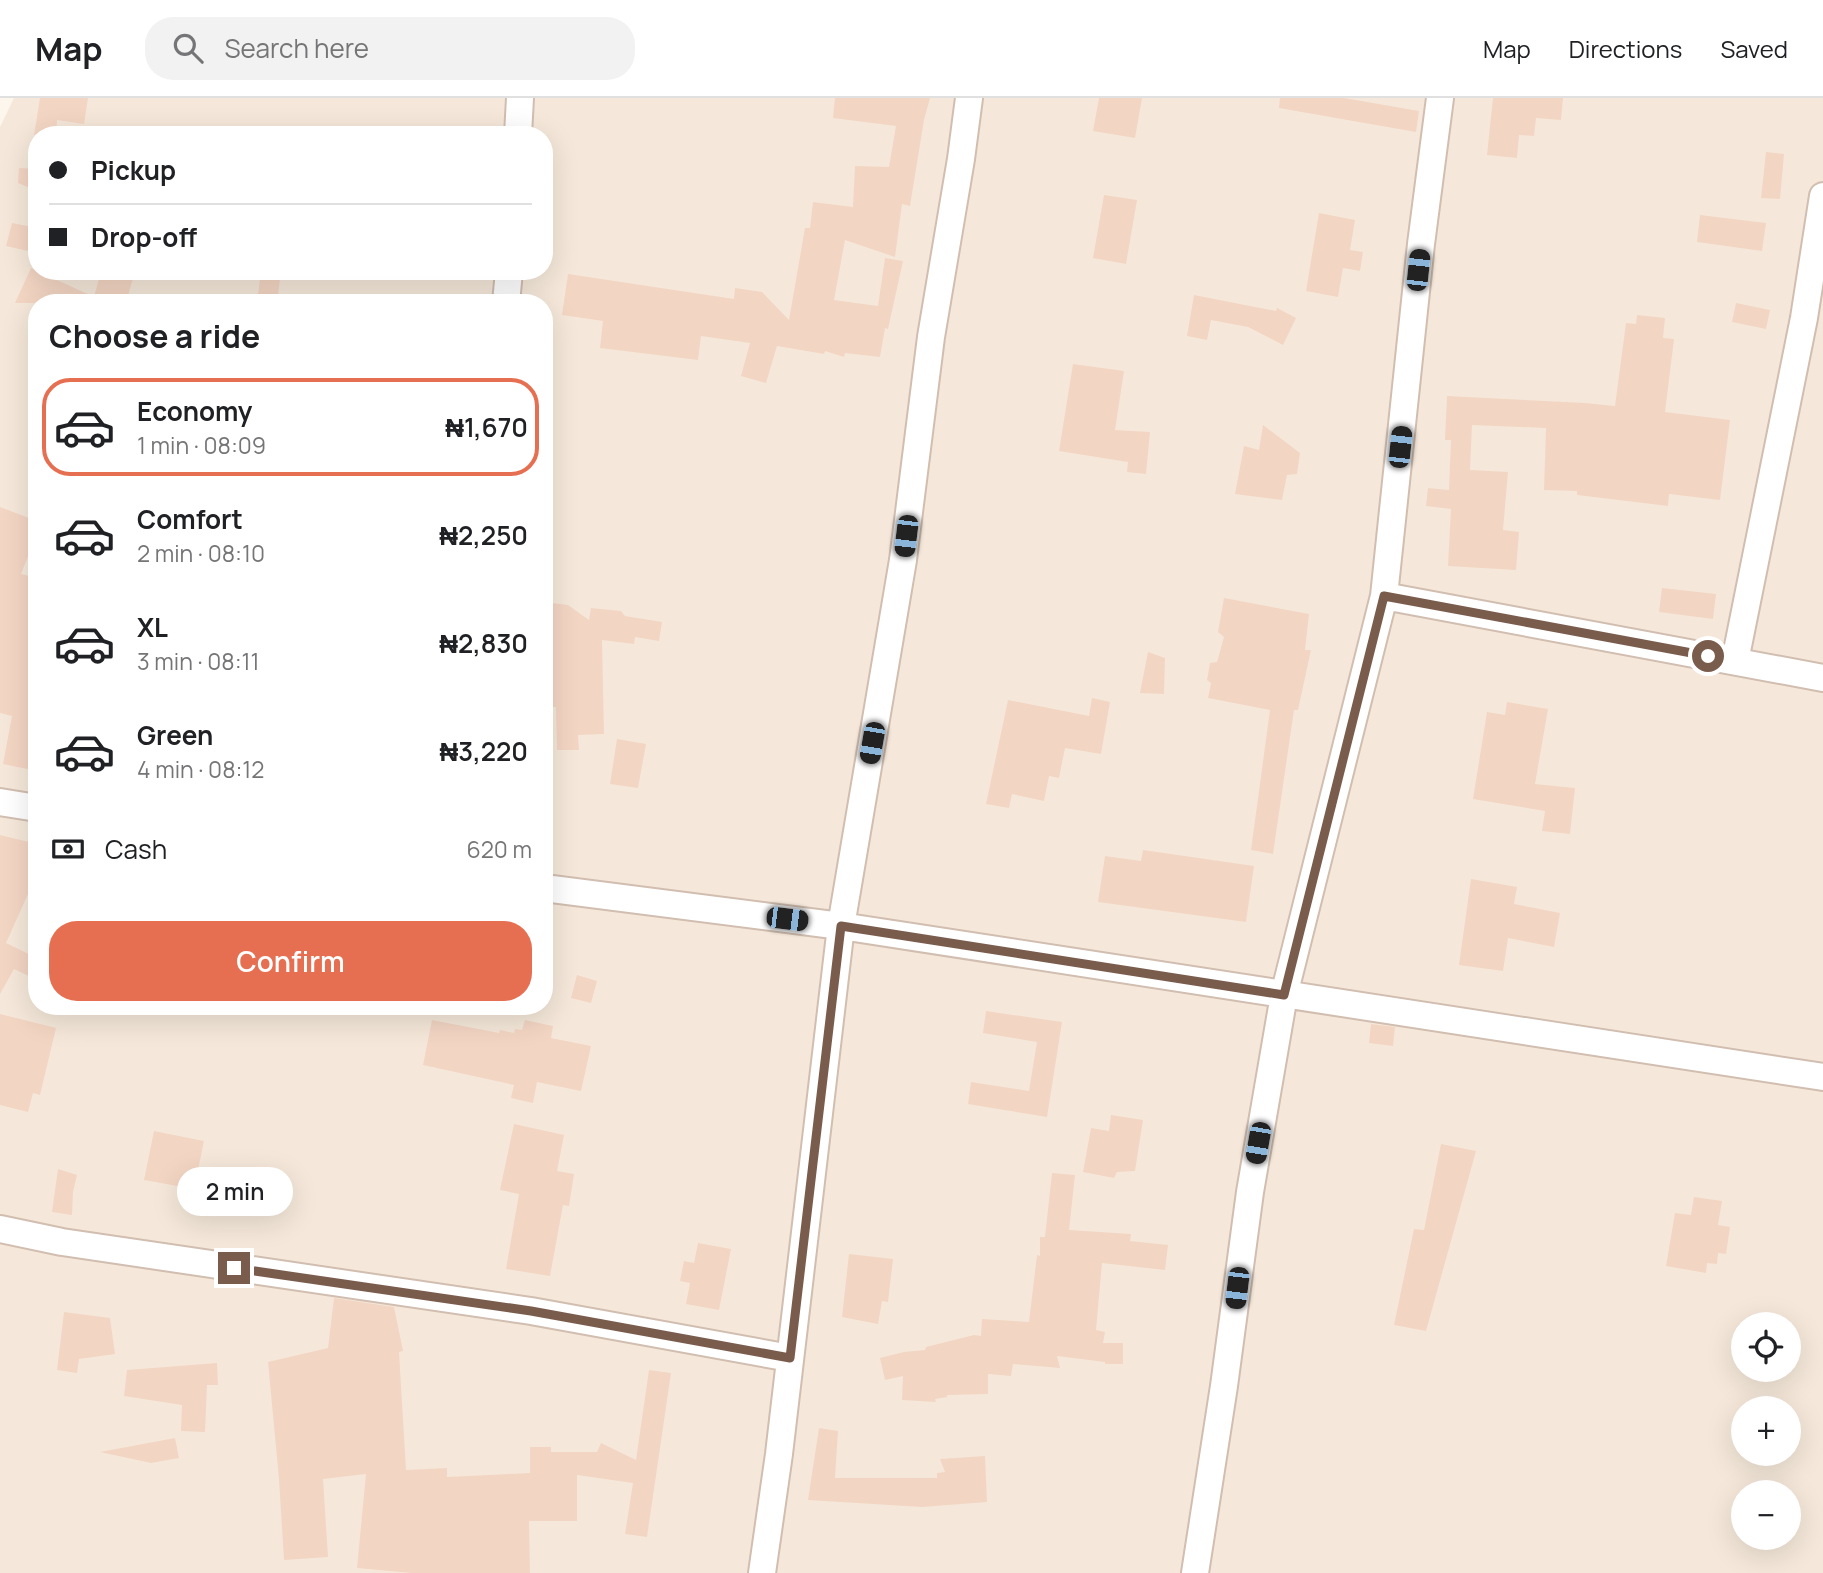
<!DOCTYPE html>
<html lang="en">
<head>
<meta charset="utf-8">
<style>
	body { margin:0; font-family:Manrope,sans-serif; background:#f2f2f2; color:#202124; height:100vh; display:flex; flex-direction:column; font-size:26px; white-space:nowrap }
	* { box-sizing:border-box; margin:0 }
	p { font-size:23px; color:#757577 }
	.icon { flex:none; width:38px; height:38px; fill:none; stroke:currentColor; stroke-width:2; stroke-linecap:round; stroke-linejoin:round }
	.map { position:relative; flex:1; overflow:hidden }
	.details { position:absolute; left:28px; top:196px; width:525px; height:721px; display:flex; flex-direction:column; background:#fff; border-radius:28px; box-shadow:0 7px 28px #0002 }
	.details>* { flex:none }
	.top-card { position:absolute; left:28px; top:28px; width:525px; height:154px; border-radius:28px; box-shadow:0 7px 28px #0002; display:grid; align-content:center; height:154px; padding:0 21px; background:#fff }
	.fabs { position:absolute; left:1731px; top:1214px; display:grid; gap:14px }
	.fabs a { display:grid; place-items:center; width:70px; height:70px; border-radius:50%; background:#fff; box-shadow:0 7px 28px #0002; font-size:35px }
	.end { position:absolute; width:32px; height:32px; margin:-16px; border:9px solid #7a5c4d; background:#fff; box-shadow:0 0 0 4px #fff }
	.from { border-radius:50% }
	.bubble { position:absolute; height:49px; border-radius:24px; background:#fff; box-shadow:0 7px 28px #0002; font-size:23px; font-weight:600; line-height:49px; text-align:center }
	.car { position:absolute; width:21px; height:42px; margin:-21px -10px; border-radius:9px; box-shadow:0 0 5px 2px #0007; background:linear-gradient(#222 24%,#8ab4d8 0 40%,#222 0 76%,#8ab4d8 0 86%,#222 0) }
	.top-card b { display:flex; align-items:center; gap:24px; height:66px; font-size:26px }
	.top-card b+b { border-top:2px solid #e0e0e0 }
	.top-card i { width:18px; height:18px; background:#202124 }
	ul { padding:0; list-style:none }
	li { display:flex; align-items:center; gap:21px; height:98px; margin:0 14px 10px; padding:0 7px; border:4px solid transparent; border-radius:28px }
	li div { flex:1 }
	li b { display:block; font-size:26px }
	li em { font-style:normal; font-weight:600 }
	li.on { border-color:#e76f51 }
	li>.icon { width:63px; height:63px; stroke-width:1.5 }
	h2 { padding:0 21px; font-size:32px; line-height:84px }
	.pay { display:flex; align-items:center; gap:18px; height:77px; padding:0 21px; font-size:26px }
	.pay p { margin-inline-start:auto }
	.button { display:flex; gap:14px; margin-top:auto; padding:14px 21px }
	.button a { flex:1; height:80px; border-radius:28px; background:#e76f51; color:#fff; font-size:28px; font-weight:600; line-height:80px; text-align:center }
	header { display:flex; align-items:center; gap:42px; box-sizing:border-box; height:98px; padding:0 35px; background:#fff; border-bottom:2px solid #e0e0e0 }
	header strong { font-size:33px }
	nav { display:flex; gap:38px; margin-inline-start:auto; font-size:24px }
	.search { width:490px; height:63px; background:#f2f2f2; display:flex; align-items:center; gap:18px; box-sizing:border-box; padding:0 24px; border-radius:28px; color:#757577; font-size:26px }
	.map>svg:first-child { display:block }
	.residential { fill:#f5e8da; fill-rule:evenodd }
	.building { fill:#f3d5c3 }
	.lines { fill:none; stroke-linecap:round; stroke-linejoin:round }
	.street-casing { stroke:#d1beb0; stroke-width:30 }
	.street { stroke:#fff; stroke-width:26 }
	.route { stroke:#7a5c4d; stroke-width:9 }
</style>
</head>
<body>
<header>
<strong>Map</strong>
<div class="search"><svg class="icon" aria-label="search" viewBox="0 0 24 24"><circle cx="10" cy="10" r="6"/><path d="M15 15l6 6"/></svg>Search here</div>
<nav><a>Map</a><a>Directions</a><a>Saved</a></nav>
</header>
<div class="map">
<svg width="1823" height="1475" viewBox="0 0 1823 1475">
	<rect width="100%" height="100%" fill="#fdf6ec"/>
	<path class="residential" d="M 14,0 L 1823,0 L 1823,1475 L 0,1475 L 0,29 ZM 37,37 L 544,37 L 544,173 L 37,173 ZM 37,205 L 544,205 L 544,908 L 37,908 ZM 1743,1227 L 1788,1227 L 1788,1272 L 1743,1272 ZM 1743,1311 L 1788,1311 L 1788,1356 L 1743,1356 ZM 1743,1395 L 1788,1395 L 1788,1440 L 1743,1440 Z"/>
	<path class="building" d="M 40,0 L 88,0 L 84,26 L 57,22 L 56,37 L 34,37 Z
		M 835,0 L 930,0 L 924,22 L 910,108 L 902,106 L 895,159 L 845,142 L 834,202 L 878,208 L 885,160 L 903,163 L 888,231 L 885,230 L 880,259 L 845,255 L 844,259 L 825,253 L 824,256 L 777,248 L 766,285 L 741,278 L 750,245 L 701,238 L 698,262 L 600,250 L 603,223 L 562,217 L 568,176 L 734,201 L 735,190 L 762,194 L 789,222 L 805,130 L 810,130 L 813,104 L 853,109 L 855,68 L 889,69 L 896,28 L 833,20 Z
		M 1099,0 L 1142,0 L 1135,40 L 1093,33 Z
		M 1280,0 L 1344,0 L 1419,13 L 1416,34 L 1279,10 Z
		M 1493,0 L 1563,0 L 1561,22 L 1536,20 L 1534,38 L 1519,37 L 1517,60 L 1487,57 Z
		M 1766,54 L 1784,56 L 1780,101 L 1761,100 Z
		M 19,70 L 37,71 L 37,93 L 18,85 Z
		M 1104,97 L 1137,102 L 1126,166 L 1093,160 Z
		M 1319,115 L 1355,122 L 1350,152 L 1363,154 L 1360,173 L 1343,170 L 1338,199 L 1306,193 Z
		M 1700,117 L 1766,125 L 1762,153 L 1697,144 Z
		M 12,125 L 37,130 L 37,155 L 6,148 Z
		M 31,170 L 94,199 L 101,173 L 135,173 L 126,205 L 15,205 Z
		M 261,173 L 281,173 L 277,205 L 257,205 Z
		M 1194,197 L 1276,213 L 1277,210 L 1296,220 L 1283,247 L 1248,229 L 1211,222 L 1207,242 L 1187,238 Z
		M 1736,205 L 1770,212 L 1766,231 L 1732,224 Z
		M 1637,217 L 1665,220 L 1663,240 L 1674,241 L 1665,314 L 1730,322 L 1720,402 L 1669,396 L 1668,408 L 1577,397 L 1577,393 L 1544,392 L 1546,330 L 1472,327 L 1470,372 L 1508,374 L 1503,432 L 1519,434 L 1516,472 L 1448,468 L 1451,411 L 1426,408 L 1428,390 L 1449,392 L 1451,342 L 1445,342 L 1447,298 L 1585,305 L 1615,308 L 1626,225 L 1636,226 Z
		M 1073,266 L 1124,273 L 1115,332 L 1150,334 L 1146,376 L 1127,374 L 1128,364 L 1059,353 Z
		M 1263,327 L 1300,355 L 1297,376 L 1287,377 L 1282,402 L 1235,396 L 1244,348 L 1259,352 Z
		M 0,409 L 37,423 L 37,436 L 21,476 L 37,480 L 37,673 L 3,666 L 12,618 L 0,615 Z
		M 1662,490 L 1716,496 L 1713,521 L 1659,514 Z
		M 1224,500 L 1309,516 L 1305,552 L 1311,552 L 1298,612 L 1294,612 L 1273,756 L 1251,752 L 1270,612 L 1208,600 L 1211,585 L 1207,582 L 1210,565 L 1217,564 L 1224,539 L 1218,534 Z
		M 544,504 L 568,507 L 589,522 L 591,510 L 621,513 L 625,518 L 662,524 L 659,543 L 635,539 L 634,546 L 602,542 L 604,636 L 578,637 L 579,652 L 557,652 L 556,609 L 544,609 Z
		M 1148,554 L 1165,560 L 1164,596 L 1140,595 Z
		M 1092,600 L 1110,604 L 1101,656 L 1065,650 L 1059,680 L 1049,678 L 1044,703 L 1012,696 L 1009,710 L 986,706 L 1008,602 L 1089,618 Z
		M 1507,604 L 1548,611 L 1535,686 L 1575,690 L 1570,736 L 1542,733 L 1545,713 L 1473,701 L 1487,614 L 1505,617 Z
		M 617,641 L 646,646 L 638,690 L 610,686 Z
		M 0,737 L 37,746 L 37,776 L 6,845 L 37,860 L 37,882 L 14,871 L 0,896 Z
		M 1143,752 L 1254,768 L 1246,824 L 1098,804 L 1105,758 L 1141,763 Z
		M 1471,781 L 1517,789 L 1514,806 L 1560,815 L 1554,849 L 1508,840 L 1503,873 L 1459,867 Z
		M 577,877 L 597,883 L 591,905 L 571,900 Z
		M 986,913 L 1062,924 L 1047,1019 L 968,1006 L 971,984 L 1029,993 L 1037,944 L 983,935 Z
		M 0,916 L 56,930 L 40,997 L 33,995 L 28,1014 L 0,1007 Z
		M 432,922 L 499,935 L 500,932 L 514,935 L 515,931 L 522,932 L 525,922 L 553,928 L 551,940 L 591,948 L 581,993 L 537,984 L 533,1005 L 511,1000 L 514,987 L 423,967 Z
		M 1371,926 L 1395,929 L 1393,948 L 1369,945 Z
		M 1111,1017 L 1143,1022 L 1135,1073 L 1117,1074 L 1114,1080 L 1083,1074 L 1091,1030 L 1109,1033 Z
		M 514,1026 L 564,1037 L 557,1073 L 574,1076 L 569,1108 L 563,1107 L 550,1178 L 506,1171 L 519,1096 L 500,1092 Z
		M 154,1033 L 204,1043 L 194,1091 L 144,1082 Z
		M 1441,1046 L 1476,1053 L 1426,1233 L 1394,1227 L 1414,1131 L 1424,1132 Z
		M 58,1071 L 77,1077 L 73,1094 L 72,1117 L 52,1114 Z
		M 1052,1075 L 1075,1077 L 1069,1132 L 1131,1136 L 1130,1143 L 1168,1147 L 1165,1172 L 1102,1165 L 1096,1232 L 1105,1234 L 1103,1245 L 1123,1245 L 1123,1266 L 1105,1266 L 1105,1264 L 1057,1258 L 1060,1270 L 1013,1266 L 1011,1278 L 988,1276 L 988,1296 L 947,1297 L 947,1299 L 935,1301 L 936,1304 L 902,1302 L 903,1278 L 885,1282 L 880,1260 L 904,1254 L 925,1252 L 926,1249 L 974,1237 L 981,1238 L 982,1221 L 1029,1224 L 1037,1157 L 1040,1158 L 1040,1139 L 1045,1139 Z
		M 1694,1099 L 1722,1103 L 1718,1127 L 1730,1129 L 1726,1156 L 1718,1155 L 1717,1166 L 1707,1165 L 1706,1175 L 1666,1168 L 1675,1115 L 1691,1117 Z
		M 698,1145 L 731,1151 L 719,1212 L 686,1206 L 690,1185 L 680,1183 L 684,1163 L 694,1165 Z
		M 849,1156 L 893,1161 L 888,1204 L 882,1203 L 878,1226 L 842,1219 Z
		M 334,1200 L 394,1209 L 403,1253 L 399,1254 L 406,1372 L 447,1370 L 447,1379 L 530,1375 L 530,1349 L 551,1349 L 551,1354 L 597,1354 L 601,1345 L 636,1362 L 649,1272 L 671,1275 L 647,1439 L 625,1436 L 633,1385 L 577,1377 L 577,1423 L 529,1423 L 530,1475 L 412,1475 L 357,1470 L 366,1376 L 323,1381 L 328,1459 L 284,1462 L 279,1381 L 268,1264 L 328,1250 Z
		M 64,1214 L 110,1220 L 115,1256 L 79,1261 L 77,1275 L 57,1272 Z
		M 217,1265 L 218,1287 L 207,1287 L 205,1334 L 181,1333 L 182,1307 L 124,1298 L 127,1272 Z
		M 819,1330 L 838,1333 L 835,1380 L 937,1380 L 937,1375 L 945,1374 L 940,1361 L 985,1358 L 987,1404 L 922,1409 L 808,1402 Z
		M 175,1340 L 179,1360 L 151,1365 L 100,1354 Z"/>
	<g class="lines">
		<g class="street-casing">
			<path id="street" d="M 518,37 L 520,0
				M 506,205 L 509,173
				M 1384,498 L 1421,146 L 1440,0
				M 1735,563 L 1804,220 L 1823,98
				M 0,704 L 37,710
				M 544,790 L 841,828 L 903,462 L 931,239 L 961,61 L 969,0
				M 0,1131 L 62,1144 L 531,1213 L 790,1260
				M 762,1475 L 779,1356 L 841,828 L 1823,979
				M 1195,1475 L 1224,1288 L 1250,1094 L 1284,897 L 1384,498 L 1823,580"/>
		</g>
		<use href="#street" class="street"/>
	</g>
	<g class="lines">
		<path class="route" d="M 234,1170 L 531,1213 L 790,1260 L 841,828 L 1284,897 L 1384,498 L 1708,558"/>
	</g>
</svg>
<div class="fabs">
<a><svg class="icon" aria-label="locate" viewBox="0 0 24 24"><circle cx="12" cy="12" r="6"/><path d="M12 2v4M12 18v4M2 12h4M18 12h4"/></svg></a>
<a>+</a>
<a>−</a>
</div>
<i class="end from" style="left:1708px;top:558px"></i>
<i class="end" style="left:234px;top:1170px"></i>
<div class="bubble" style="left:177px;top:1069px;width:116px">2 min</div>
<i class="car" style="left:1418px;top:172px;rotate:6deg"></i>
<i class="car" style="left:1400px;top:349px;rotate:6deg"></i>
<i class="car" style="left:906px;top:438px;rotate:187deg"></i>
<i class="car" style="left:872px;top:645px;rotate:190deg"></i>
<i class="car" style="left:787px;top:821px;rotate:97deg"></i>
<i class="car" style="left:1258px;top:1045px;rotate:190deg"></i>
<i class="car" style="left:1237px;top:1190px;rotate:187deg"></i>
<div class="top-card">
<b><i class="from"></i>Pickup</b>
<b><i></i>Drop-off</b>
</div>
<section class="details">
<h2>Choose a ride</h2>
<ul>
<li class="on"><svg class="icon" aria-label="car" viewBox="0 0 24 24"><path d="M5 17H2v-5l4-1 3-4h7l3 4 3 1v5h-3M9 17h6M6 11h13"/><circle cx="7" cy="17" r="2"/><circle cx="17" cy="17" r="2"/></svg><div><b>Economy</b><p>1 min · 08:09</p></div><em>₦1,670</em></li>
<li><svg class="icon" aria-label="car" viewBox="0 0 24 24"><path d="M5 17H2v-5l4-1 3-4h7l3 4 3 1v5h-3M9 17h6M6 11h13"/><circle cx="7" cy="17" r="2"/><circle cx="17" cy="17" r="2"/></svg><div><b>Comfort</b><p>2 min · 08:10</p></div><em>₦2,250</em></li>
<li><svg class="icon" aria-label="car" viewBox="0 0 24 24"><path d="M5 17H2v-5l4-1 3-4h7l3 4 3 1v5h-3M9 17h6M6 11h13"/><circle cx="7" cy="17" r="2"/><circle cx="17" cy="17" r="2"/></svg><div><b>XL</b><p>3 min · 08:11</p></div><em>₦2,830</em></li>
<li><svg class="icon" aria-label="car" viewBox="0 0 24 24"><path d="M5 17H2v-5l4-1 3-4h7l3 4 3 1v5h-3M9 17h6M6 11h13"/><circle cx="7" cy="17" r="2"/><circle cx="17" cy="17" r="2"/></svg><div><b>Green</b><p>4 min · 08:12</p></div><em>₦3,220</em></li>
</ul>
<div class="pay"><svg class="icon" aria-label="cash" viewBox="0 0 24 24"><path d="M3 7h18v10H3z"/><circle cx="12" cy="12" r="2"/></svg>Cash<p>620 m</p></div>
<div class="button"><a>Confirm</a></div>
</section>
</div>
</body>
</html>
